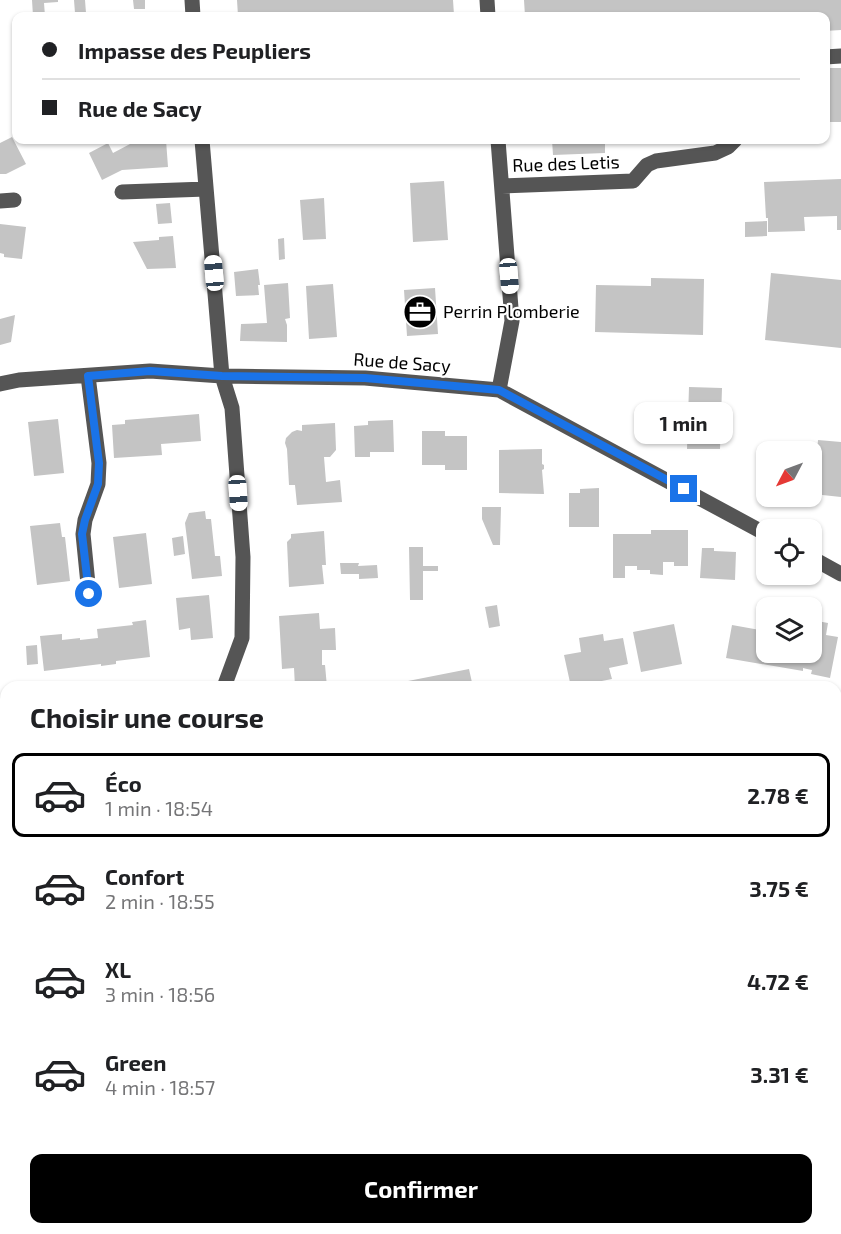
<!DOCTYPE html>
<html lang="fr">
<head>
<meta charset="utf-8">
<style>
	body { margin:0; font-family:"Exo 2",sans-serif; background:#f2f2f2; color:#202124; height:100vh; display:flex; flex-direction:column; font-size:22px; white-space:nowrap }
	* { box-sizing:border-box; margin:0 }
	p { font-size:20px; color:#757577 }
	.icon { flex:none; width:33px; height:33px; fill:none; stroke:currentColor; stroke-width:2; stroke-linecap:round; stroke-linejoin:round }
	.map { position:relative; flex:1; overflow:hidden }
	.panel { position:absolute; left:0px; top:681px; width:842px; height:554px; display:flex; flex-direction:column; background:#fff; border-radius:18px 18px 0 0; box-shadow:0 2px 4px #0004 }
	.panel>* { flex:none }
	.banner { position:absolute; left:12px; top:12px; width:818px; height:132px; border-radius:12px; box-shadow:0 2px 4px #0004; display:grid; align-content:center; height:132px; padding:0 30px; background:#fff }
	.needle { width:39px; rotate:229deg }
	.controls { position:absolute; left:756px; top:441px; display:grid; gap:12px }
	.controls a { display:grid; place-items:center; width:66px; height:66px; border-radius:12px; background:#fff; box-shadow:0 2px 4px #0004; font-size:30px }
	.end { position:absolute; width:27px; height:27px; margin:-14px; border:8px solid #1a73e8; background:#fff; box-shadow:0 0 0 3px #fff }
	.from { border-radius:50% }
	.bubble { position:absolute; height:42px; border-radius:12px; background:#fff; box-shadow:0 2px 4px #0004; font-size:20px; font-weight:700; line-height:42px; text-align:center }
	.car { position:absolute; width:18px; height:36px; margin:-18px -9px; border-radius:8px; box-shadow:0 0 4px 2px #0007; background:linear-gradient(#fff 24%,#345 0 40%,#fff 0 76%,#345 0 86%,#fff 0) }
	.banner b { display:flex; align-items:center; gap:21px; height:57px; font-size:22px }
	.banner b+b { border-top:2px solid #e0e0e0 }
	.banner i { width:15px; height:15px; background:#202124 }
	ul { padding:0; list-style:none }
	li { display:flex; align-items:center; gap:18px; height:84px; margin:0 12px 9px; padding:0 18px; border:3px solid transparent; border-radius:12px }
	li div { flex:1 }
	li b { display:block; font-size:22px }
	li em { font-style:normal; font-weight:700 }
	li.selected { border-color:#000 }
	li>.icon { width:54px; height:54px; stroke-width:1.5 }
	h2 { padding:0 30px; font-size:27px; line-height:72px }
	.primary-button { display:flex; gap:12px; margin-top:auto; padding:12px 30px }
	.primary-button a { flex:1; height:69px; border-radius:12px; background:#000; color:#fff; font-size:24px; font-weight:700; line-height:69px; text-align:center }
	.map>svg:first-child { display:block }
	.green { fill:#dcdcdc }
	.building { fill:#c4c4c4 }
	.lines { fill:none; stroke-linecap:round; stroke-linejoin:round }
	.minor { stroke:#555; stroke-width:15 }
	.route { stroke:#1a73e8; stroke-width:8 }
	.labels { text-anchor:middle; stroke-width:4.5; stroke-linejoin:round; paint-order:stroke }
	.street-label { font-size:18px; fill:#000; stroke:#fff }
	.poi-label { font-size:18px; fill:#000; stroke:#fff; text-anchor:start }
</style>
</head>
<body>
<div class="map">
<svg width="841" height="1234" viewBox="0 0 841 1234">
	<rect width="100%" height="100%" fill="#fff"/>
	<path class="green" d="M 836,1145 L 841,1146 L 841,1234 L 786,1234 L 789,1229 L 836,1228 Z"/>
	<path class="building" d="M 32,0 L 58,0 L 58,2 L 44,3 L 45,16 L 33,16 Z
		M 74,0 L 85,0 L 86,13 L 75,13 Z
		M 133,0 L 145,0 L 145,9 L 134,9 Z
		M 237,0 L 453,0 L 454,15 L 426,16 L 238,16 Z
		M 524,0 L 841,0 L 841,30 L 825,31 L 825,16 L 525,16 Z
		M 825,68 L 841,68 L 841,122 L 825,122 Z
		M 12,137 L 26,164 L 6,174 L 0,174 L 0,143 Z
		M 142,140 L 166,140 L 168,167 L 122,170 L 102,180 L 89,153 L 108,143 L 113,153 L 130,144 L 143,143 Z
		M 552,140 L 605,140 L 605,153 L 553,155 Z
		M 841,179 L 841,230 L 837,230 L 837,216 L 804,217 L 805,231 L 768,232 L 768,218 L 766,218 L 764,182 Z
		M 444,181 L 448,240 L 413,242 L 410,183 Z
		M 324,198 L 326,239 L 303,240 L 300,200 Z
		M 170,203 L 172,223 L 158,224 L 156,204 Z
		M 767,221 L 767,236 L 745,237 L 745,222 Z
		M 0,224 L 26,227 L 22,259 L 4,257 L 4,254 L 0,253 Z
		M 173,236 L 176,268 L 147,269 L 133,242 L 159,240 L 159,237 Z
		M 284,238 L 285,259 L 279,260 L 278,239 Z
		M 258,269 L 260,285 L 258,285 L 259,295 L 236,296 L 234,272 Z
		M 771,273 L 841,280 L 841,348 L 765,340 Z
		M 651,278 L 704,279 L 703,335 L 595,332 L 596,285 L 651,286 Z
		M 288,283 L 290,318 L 285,319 L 287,325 L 287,342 L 240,341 L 241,324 L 267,323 L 264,285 Z
		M 333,284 L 337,337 L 309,339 L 306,286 Z
		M 435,288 L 438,334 L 407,336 L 404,290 Z
		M 15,315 L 11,342 L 0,345 L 0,319 Z
		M 689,387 L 722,388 L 720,449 L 687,449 Z
		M 199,414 L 201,441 L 161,444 L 162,455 L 114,458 L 112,425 L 125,424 L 125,420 Z
		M 58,419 L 64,473 L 34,476 L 28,422 Z
		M 393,420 L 394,452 L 370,452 L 370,457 L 355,457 L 354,426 L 368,425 L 368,421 Z
		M 335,423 L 336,450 L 330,457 L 324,457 L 326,482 L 340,480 L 342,502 L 297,505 L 295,485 L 289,485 L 287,449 L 285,443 L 286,438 L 292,432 L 297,430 L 302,431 L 302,425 Z
		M 422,431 L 445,431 L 445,436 L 467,436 L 467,470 L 445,470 L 445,465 L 422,465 Z
		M 818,440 L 841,442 L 841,497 L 813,494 Z
		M 542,449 L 542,464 L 544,465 L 544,469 L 542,470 L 544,494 L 499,493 L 499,450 Z
		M 599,488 L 599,527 L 569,527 L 569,493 L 580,493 L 580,489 Z
		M 482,507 L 501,507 L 500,545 L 493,545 L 482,519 Z
		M 205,511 L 206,519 L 211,519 L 215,556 L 220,556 L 222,576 L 192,579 L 185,523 L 189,513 Z
		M 60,523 L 62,537 L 65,537 L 70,581 L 37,585 L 30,526 Z
		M 651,530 L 688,530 L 688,566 L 674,566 L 674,562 L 663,562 L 663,575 L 650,574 L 650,570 L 637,570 L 637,566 L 625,566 L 625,578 L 613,578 L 613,534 L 651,534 Z
		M 324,531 L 326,565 L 322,565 L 324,584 L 289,587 L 287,542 L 291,538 L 291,534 Z
		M 146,533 L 152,584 L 119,588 L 113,537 Z
		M 183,536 L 185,554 L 174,556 L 172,538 Z
		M 409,547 L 423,547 L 423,566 L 438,566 L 438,571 L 423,571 L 423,600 L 410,600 Z
		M 702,548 L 714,548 L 714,551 L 736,552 L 735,580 L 700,578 Z
		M 340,563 L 359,563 L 358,566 L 377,565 L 378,578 L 359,579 L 359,574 L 341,574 Z
		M 209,595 L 213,638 L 191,640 L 190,628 L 179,630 L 176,598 Z
		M 497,605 L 500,626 L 489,628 L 485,607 Z
		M 319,613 L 320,629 L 335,628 L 336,650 L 322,650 L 322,665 L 325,665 L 327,687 L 295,687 L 294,668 L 282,669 L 279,616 Z
		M 146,620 L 150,657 L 116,661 L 116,664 L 101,666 L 101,664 L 44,671 L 40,636 L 62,634 L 62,640 L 80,638 L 80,640 L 98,638 L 97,629 L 133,625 L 132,622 Z
		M 812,620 L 828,623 L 826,635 L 838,637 L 830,678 L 811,674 L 812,670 L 807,669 L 803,668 L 803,671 L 726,658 L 732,625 L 766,631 L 766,652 L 812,652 Z
		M 674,624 L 682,664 L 641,672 L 633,632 Z
		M 603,634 L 604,641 L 623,638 L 628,664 L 609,668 L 612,679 L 571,687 L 564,655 L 581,652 L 579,638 Z
		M 37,645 L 38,664 L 27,665 L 26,646 Z
		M 469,669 L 473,687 L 409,687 L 408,681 Z
		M 157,681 L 158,687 L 126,687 L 126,686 Z
		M 4,699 L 6,723 L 0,724 L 0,700 Z
		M 6,810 L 6,847 L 0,848 L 0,811 Z
		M 6,973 L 6,1006 L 0,1007 L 0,974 Z
		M 6,1127 L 6,1144 L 0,1146 L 0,1129 Z
		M 255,1228 L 298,1228 L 300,1234 L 257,1234 Z
		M 396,1228 L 446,1228 L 449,1234 L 399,1234 Z
		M 576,1228 L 615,1228 L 618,1230 L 616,1234 L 573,1234 Z
		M 674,1228 L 730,1228 L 727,1234 L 678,1234 L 673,1231 Z"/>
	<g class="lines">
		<path class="minor" d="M 192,0 L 193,16
			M 487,0 L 488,16
			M 825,57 L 841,56
			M 202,140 L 222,376 L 232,408 L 243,557 L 242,638 L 224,687
			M 498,140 L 512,321 L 499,390
			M 502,186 L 633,181 L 647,165 L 656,161 L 715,153 L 728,147 L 735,140
			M 122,192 L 206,189
			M 0,201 L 14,200
			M 88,376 L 99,463 L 98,484 L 85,520 L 83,534 L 89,594
			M 0,384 L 19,380 L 150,371 L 222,376 L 365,378 L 499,390 L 766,534
			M 812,558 L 841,574
			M 836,715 L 841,716
			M 836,860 L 841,857
			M 0,938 L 6,936
			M 0,1113 L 6,1111
			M 334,1228 L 336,1234
			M 470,1228 L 472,1234
			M 646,1234 L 649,1228"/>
	</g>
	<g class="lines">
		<path class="route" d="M 89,594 L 82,534 L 85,520 L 98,484 L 99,463 L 88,376 L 150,371 L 222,376 L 365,378 L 499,390 L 684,489"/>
	</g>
	<defs>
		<g id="office-disc" transform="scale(1.725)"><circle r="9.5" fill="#000" stroke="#fff"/><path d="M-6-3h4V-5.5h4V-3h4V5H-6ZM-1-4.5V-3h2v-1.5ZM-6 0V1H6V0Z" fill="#fff"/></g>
	</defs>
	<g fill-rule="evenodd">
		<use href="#office-disc" x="420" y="312"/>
	</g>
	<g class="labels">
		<g class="street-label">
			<text transform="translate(566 164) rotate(-2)" y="6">Rue des Letis</text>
			<text transform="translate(402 363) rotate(4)" y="6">Rue de Sacy</text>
		</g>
		<g class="poi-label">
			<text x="443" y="318">Perrin Plomberie</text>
		</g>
	</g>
</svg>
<div class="controls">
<a><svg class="needle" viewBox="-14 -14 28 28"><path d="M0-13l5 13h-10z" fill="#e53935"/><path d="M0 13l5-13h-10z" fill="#757577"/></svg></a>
<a><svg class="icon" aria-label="locate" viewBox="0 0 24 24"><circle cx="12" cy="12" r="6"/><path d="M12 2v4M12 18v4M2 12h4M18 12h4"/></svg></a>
<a><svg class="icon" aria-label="layers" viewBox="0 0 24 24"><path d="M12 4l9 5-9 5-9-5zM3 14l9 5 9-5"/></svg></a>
</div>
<i class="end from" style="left:89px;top:594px"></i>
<i class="end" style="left:684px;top:489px"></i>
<div class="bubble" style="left:634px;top:402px;width:99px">1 min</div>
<i class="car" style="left:214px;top:273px;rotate:355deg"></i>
<i class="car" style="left:509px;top:276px;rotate:175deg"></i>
<i class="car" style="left:238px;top:493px;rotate:176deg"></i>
<div class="banner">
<b><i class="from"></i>Impasse des Peupliers</b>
<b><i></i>Rue de Sacy</b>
</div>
<section class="panel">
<h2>Choisir une course</h2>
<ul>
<li class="selected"><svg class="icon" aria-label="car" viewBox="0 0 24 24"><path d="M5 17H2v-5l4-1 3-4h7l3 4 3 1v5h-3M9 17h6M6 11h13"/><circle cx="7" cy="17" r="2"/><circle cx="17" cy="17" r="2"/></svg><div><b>Éco</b><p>1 min · 18:54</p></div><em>2.78 €</em></li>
<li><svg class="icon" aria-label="car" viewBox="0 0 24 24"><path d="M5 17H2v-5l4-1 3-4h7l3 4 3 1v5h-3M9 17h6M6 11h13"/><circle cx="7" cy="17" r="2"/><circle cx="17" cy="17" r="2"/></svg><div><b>Confort</b><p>2 min · 18:55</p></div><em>3.75 €</em></li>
<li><svg class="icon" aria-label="car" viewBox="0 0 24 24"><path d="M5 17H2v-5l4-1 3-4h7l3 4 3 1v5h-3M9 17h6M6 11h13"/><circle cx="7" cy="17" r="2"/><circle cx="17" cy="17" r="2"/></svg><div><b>XL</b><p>3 min · 18:56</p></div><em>4.72 €</em></li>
<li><svg class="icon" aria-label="car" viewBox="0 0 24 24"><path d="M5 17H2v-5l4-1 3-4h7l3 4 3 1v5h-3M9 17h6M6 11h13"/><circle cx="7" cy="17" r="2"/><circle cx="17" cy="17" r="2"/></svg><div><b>Green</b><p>4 min · 18:57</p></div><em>3.31 €</em></li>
</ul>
<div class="primary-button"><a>Confirmer</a></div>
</section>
</div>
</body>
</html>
